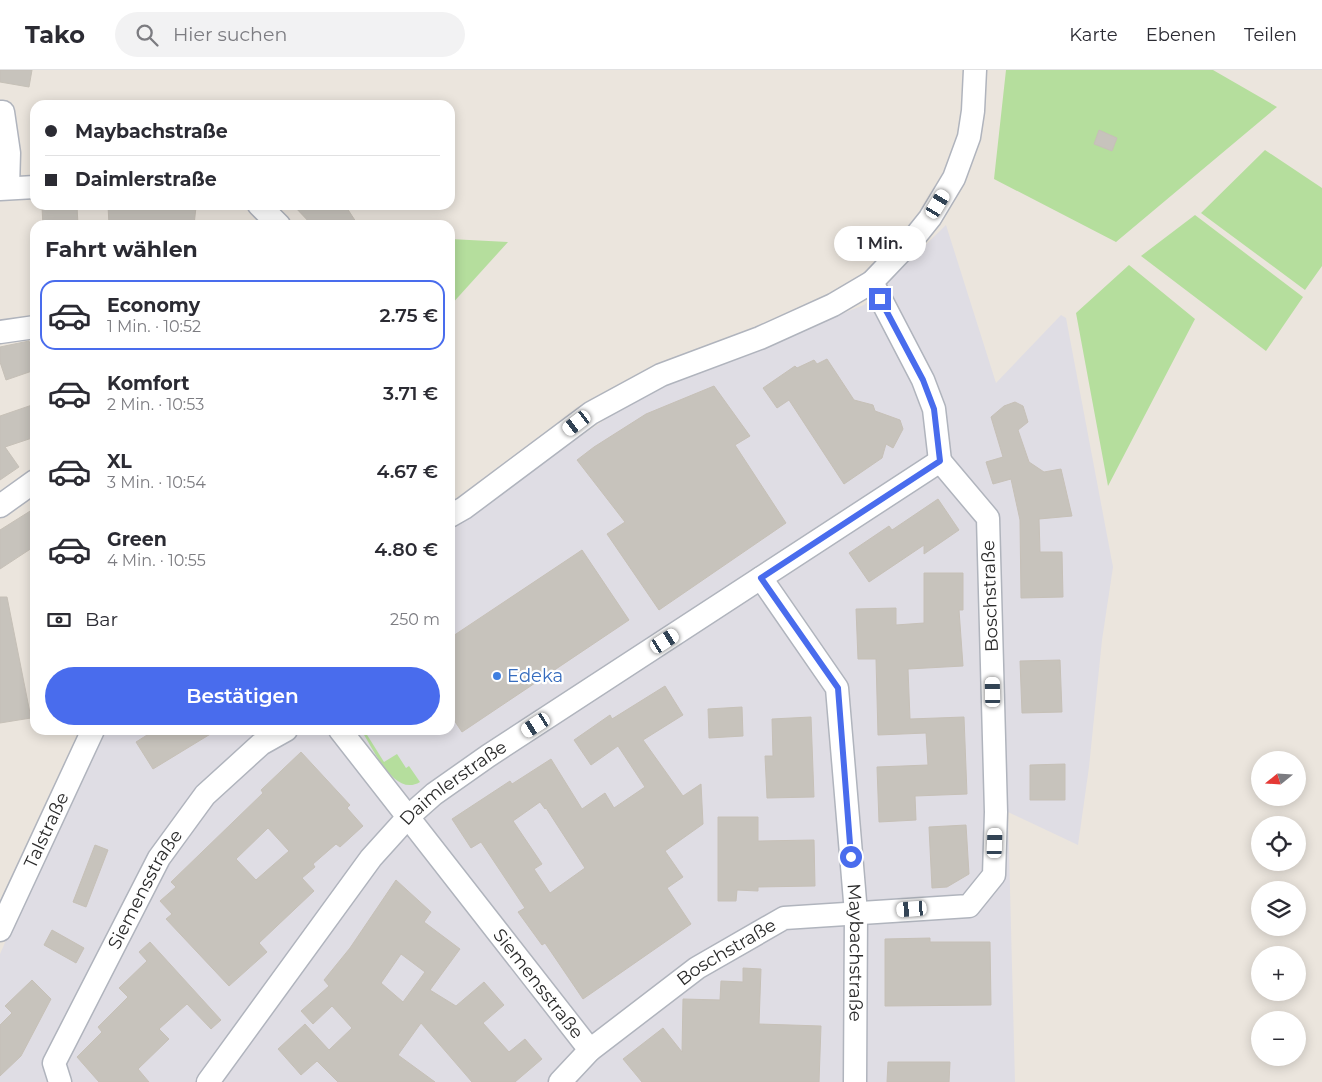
<!DOCTYPE html>
<html lang="de">
<head>
<meta charset="utf-8">
<style>
	body { margin:0; font-family:Montserrat,sans-serif; background:#f2f2f3; color:#2b2b33; height:100vh; display:flex; flex-direction:column; font-size:19px; white-space:nowrap }
	* { box-sizing:border-box; margin:0 }
	p { font-size:16px; color:#7c7c81 }
	.icon { flex:none; width:28px; height:28px; fill:none; stroke:currentColor; stroke-width:2; stroke-linecap:round; stroke-linejoin:round }
	.map { position:relative; flex:1; overflow:hidden }
	.details { position:absolute; left:30px; top:150px; width:425px; height:515px; display:flex; flex-direction:column; background:#fff; border-radius:15px; box-shadow:0 2px 12px #0003 }
	.details>* { flex:none }
	.banner { position:absolute; left:30px; top:30px; width:425px; height:110px; border-radius:15px; box-shadow:0 2px 12px #0003; display:grid; align-content:center; height:110px; padding:0 15px; background:#fff }
	.needle { width:32px; rotate:252deg }
	.fabs { position:absolute; left:1251px; top:681px; display:grid; gap:10px }
	.fabs a { display:grid; place-items:center; width:55px; height:55px; border-radius:50%; background:#fff; box-shadow:0 2px 12px #0003; font-size:25px }
	.end { position:absolute; width:22px; height:22px; margin:-11px; border:6px solid #496ced; background:#fff; box-shadow:0 0 0 2px #fff }
	.from { border-radius:50% }
	.bubble { position:absolute; height:35px; border-radius:18px; background:#fff; box-shadow:0 2px 12px #0003; font-size:16px; font-weight:600; line-height:35px; text-align:center }
	.car { position:absolute; width:15px; height:30px; margin:-15px -8px; border-radius:6px; box-shadow:0 0 4px 1px #0007; background:linear-gradient(#fff 24%,#345 0 40%,#fff 0 76%,#345 0 86%,#fff 0) }
	.banner b { display:flex; align-items:center; gap:18px; height:48px; font-size:19px }
	.banner b+b { border-top:1px solid #e1e1e2 }
	.banner i { width:12px; height:12px; background:#2b2b33 }
	ul { padding:0; list-style:none }
	li { display:flex; align-items:center; gap:15px; height:70px; margin:0 10px 8px; padding:0 5px; border:2px solid transparent; border-radius:15px }
	li div { flex:1 }
	li b { display:block; font-size:19px }
	li em { font-style:normal; font-weight:600 }
	li.selected { border-color:#496ced }
	li>.icon { width:45px; height:45px; stroke-width:1.5 }
	h2 { padding:0 15px; font-size:22px; line-height:60px }
	.pay { display:flex; align-items:center; gap:12px; height:55px; padding:0 15px; font-size:19px }
	.pay p { margin-inline-start:auto }
	.button { display:flex; gap:10px; margin-top:auto; padding:10px 15px }
	.button a { flex:1; height:58px; border-radius:30px; background:#496ced; color:#fff; font-size:20px; font-weight:600; line-height:58px; text-align:center }
	header { display:flex; align-items:center; gap:30px; box-sizing:border-box; height:70px; padding:0 25px; background:#fff; border-bottom:1px solid #e1e1e2 }
	header strong { font-size:24px }
	nav { display:flex; gap:28px; margin-inline-start:auto; font-size:18px }
	.search { width:350px; height:45px; background:#f2f2f3; display:flex; align-items:center; gap:12px; box-sizing:border-box; padding:0 18px; border-radius:28px; color:#7c7c81; font-size:19px }
	.map>svg:first-child { display:block }
	.industrial { fill:#dfdde4 }
	.green { fill:#b5de9d }
	.building { fill:#c7c3bc; stroke:#c6c0b7; fill-rule:evenodd }
	.lines { fill:none; stroke-linecap:round; stroke-linejoin:round }
	.minor-casing { stroke:#b0b4bd; stroke-width:25 }
	.minor { stroke:#fff; stroke-width:22 }
	.route { stroke:#496ced; stroke-width:6 }
	.shop-dot { fill:#3f7fe0; stroke:#fff; stroke-width:2 }
	.labels { text-anchor:middle; stroke-width:4.5; stroke-linejoin:round; paint-order:stroke }
	.street-label { font-size:18px; fill:#2a2a2a; stroke:#fff }
	.shop-label { font-size:18px; fill:#366cbe; stroke:#fff; text-anchor:start }
</style>
</head>
<body>
<header>
<strong>Tako</strong>
<div class="search"><svg class="icon" aria-label="search" viewBox="0 0 24 24"><circle cx="10" cy="10" r="6"/><path d="M15 15l6 6"/></svg>Hier suchen</div>
<nav><a>Karte</a><a>Ebenen</a><a>Teilen</a></nav>
</header>
<div class="map">
<svg width="1322" height="1012" viewBox="0 0 1322 1012">
	<rect width="100%" height="100%" fill="#ebe5dd"/>
	<path class="industrial" d="M 946,155 L 996,313 L 1061,245 L 1066,248 L 1113,497 L 1102,570 L 1089,697 L 1078,775 L 1008,742 L 1015,1012 L 0,1012 L 0,884 L 93,672 L 103,660 L 450,660 L 450,454 L 649,320 L 864,235 Z"/>
	<path class="green" d="M 1006,0 L 1213,0 L 1277,37 L 1116,172 L 994,109 Z
		M 1265,80 L 1322,118 L 1322,196 L 1305,220 L 1201,143 Z
		M 1195,145 L 1303,227 L 1266,281 L 1141,186 Z
		M 450,169 L 508,172 L 450,236 Z
		M 1129,195 L 1195,249 L 1108,416 L 1076,243 Z
		M 361,660 L 364,660 L 384,692 L 397,684 L 406,698 L 409,696 L 420,712 C 394,728 373,678 361,660 Z"/>
	<path class="building" d="M 0,0 L 32,0 L 29,17 L 0,12 Z
		M 1099,60 L 1117,68 L 1112,81 L 1094,74 Z
		M 108,135 L 196,137 L 194,155 L 109,155 Z
		M 293,135 L 345,135 L 358,155 L 312,155 Z
		M 77,136 L 78,155 L 43,155 L 42,138 Z
		M 29,271 L 35,288 L 35,300 L 6,310 L 0,292 L 0,277 Z
		M 827,289 L 854,330 L 873,335 L 875,341 L 900,350 L 903,359 L 893,378 L 886,374 L 882,388 L 844,414 L 789,330 L 777,338 L 763,318 L 795,296 L 797,298 L 814,290 L 817,294 Z
		M 714,316 L 750,366 L 735,375 L 786,453 L 659,540 L 607,464 L 625,452 L 577,390 L 594,377 L 646,344 Z
		M 1015,332 L 1023,336 L 1028,352 L 1018,360 L 1029,392 L 1044,402 L 1061,399 L 1072,446 L 1039,449 L 1040,482 L 1062,482 L 1063,527 L 1021,528 L 1020,450 L 1011,409 L 993,414 L 986,392 L 1003,387 L 991,347 L 1004,336 Z
		M 35,334 L 35,367 L 5,377 L 19,397 L 0,410 L 0,346 Z
		M 938,429 L 959,460 L 924,484 L 924,475 L 869,512 L 849,483 L 889,456 L 892,460 Z
		M 35,438 L 35,476 L 0,499 L 0,460 Z
		M 582,480 L 629,550 L 462,662 L 450,644 L 450,568 Z
		M 924,503 L 963,503 L 963,540 L 959,540 L 963,596 L 908,599 L 910,649 L 964,647 L 967,724 L 915,726 L 916,750 L 879,752 L 877,697 L 928,695 L 926,663 L 878,665 L 876,589 L 858,589 L 856,539 L 896,538 L 896,555 L 924,553 Z
		M 0,527 L 7,527 L 31,648 L 0,653 Z
		M 1060,590 L 1062,642 L 1022,643 L 1020,591 Z
		M 665,616 L 683,645 L 643,670 L 683,726 L 701,714 L 703,754 L 665,781 L 683,807 L 667,818 L 691,854 L 583,929 L 545,873 L 542,875 L 518,842 L 525,838 L 481,772 L 471,778 L 452,749 L 510,711 L 512,714 L 551,689 L 582,739 L 605,723 L 614,738 L 645,717 L 618,676 L 591,695 L 574,670 L 610,645 L 612,649 ZM 540,732 L 545,739 L 546,738 L 585,798 L 550,823 L 534,799 L 542,794 L 513,751 Z
		M 742,637 L 743,666 L 709,668 L 708,639 Z
		M 811,647 L 814,727 L 767,728 L 765,686 L 773,686 L 772,649 Z
		M 155,660 L 217,660 L 153,699 L 136,672 Z
		M 301,682 L 350,735 L 347,738 L 363,756 L 340,777 L 336,774 L 313,794 L 315,797 L 302,808 L 314,821 L 259,873 L 267,882 L 229,916 L 166,849 L 172,844 L 160,831 L 176,817 L 171,812 L 263,723 L 261,720 ZM 268,758 L 289,781 L 256,810 L 236,789 Z
		M 1065,694 L 1065,730 L 1030,730 L 1030,695 Z
		M 718,747 L 758,747 L 758,771 L 814,770 L 815,816 L 758,817 L 758,821 L 737,820 L 736,831 L 718,831 Z
		M 966,755 L 969,804 L 947,817 L 932,818 L 929,757 Z
		M 95,775 L 108,780 L 86,837 L 73,832 Z
		M 396,810 L 431,842 L 424,852 L 460,879 L 430,920 L 456,936 L 484,912 L 504,935 L 483,953 L 509,982 L 525,969 L 542,989 L 515,1012 L 472,1012 L 421,953 L 398,985 L 435,1012 L 338,1012 L 317,991 L 301,1005 L 278,979 L 305,954 L 329,980 L 352,958 L 332,936 L 313,954 L 301,941 L 329,916 L 324,910 L 350,878 ZM 401,884 L 425,902 L 403,932 L 381,913 Z
		M 52,860 L 84,878 L 76,893 L 44,875 Z
		M 930,868 L 930,872 L 990,872 L 991,935 L 885,936 L 885,869 Z
		M 150,872 L 221,950 L 211,959 L 187,934 L 159,959 L 169,969 L 138,999 L 149,1012 L 99,1012 L 77,987 L 102,962 L 98,957 L 128,927 L 119,918 L 147,891 L 139,882 Z
		M 743,898 L 761,899 L 759,954 L 821,956 L 819,1012 L 642,1012 L 623,989 L 663,958 L 682,982 L 683,929 L 720,930 L 721,911 L 743,912 Z
		M 32,910 L 51,929 L 21,986 L 0,1006 L 0,955 L 12,943 L 5,936 Z
		M 888,992 L 950,992 L 949,1012 L 887,1012 Z"/>
	<g class="lines">
		<g class="minor-casing">
			<g id="minor">
				<path d="M 0,42 L 3,42 L 9,83 L 8,118"/>
				<path d="M 0,119 L 35,117"/>
				<path d="M 259,135 L 279,155"/>
				<path d="M 872,212 L 923,310 L 934,339 L 940,391"/>
				<path d="M 0,262 L 35,257"/>
				<path d="M 0,436 L 35,411"/>
				<path d="M 450,446 L 464,438 L 591,343 L 661,305 L 760,268 L 833,235 L 872,212 L 914,168 L 930,148 L 954,108 L 969,67 L 973,41 L 975,0"/>
				<path id="s1" d="M 761,508 L 837,618 L 856,843 L 855,1012"/>
				<path id="s2" d="M 340,660 L 590,980"/>
				<path id="s3" d="M 0,860 L 93,660"/>
				<path id="s4" d="M 60,1012 L 54,993 L 159,788 L 205,725 L 261,674 L 286,660"/>
				<path id="s5" d="M 208,1012 L 371,788 L 408,747 L 434,724 L 488,686 L 940,391"/>
				<path id="s6" d="M 560,1012 L 590,980 L 697,898 L 784,848 L 969,836 L 994,805 L 996,742 L 988,448 L 940,391"/>
			</g>
		</g>
		<use href="#minor" class="minor"/>
	</g>
	<g class="lines">
		<path class="route" d="M 851,787 L 838,618 L 761,508 L 940,391 L 934,339 L 923,310 L 880,229"/>
	</g>
	<circle class="shop-dot" cx="497" cy="606" r="5"/>
	<g class="labels">
		<g class="street-label">
			<text transform="translate(990 526) rotate(-92)" y="6">Boschstraße</text>
			<text dy="6" stroke="none"><textPath href="#s5" startOffset="389">Daimlerstraße</textPath></text>
			<text dy="6" stroke="none"><textPath href="#s3" startOffset="110">Talstraße</textPath></text>
			<text dy="6" stroke="none"><textPath href="#s4" startOffset="216">Siemensstraße</textPath></text>
			<text dy="6" stroke="none"><textPath href="#s6" startOffset="212">Boschstraße</textPath></text>
			<text dy="6" stroke="none"><textPath href="#s1" startOffset="399">Maybachstraße</textPath></text>
			<text dy="6" stroke="none"><textPath href="#s2" startOffset="322">Siemensstraße</textPath></text>
		</g>
		<g class="shop-label">
			<text x="507" y="612">Edeka</text>
		</g>
	</g>
</svg>
<div class="fabs">
<a><svg class="needle" viewBox="-14 -14 28 28"><path d="M0-13l5 13h-10z" fill="#e53935"/><path d="M0 13l5-13h-10z" fill="#7c7c81"/></svg></a>
<a><svg class="icon" aria-label="locate" viewBox="0 0 24 24"><circle cx="12" cy="12" r="6"/><path d="M12 2v4M12 18v4M2 12h4M18 12h4"/></svg></a>
<a><svg class="icon" aria-label="layers" viewBox="0 0 24 24"><path d="M12 4l9 5-9 5-9-5zM3 14l9 5 9-5"/></svg></a>
<a>+</a>
<a>−</a>
</div>
<i class="end from" style="left:851px;top:787px"></i>
<i class="end" style="left:880px;top:229px"></i>
<div class="bubble" style="left:834px;top:156px;width:92px">1 Min.</div>
<i class="car" style="left:938px;top:134px;rotate:31deg"></i>
<i class="car" style="left:577px;top:353px;rotate:233deg"></i>
<i class="car" style="left:665px;top:571px;rotate:57deg"></i>
<i class="car" style="left:993px;top:622px;rotate:359deg"></i>
<i class="car" style="left:536px;top:655px;rotate:237deg"></i>
<i class="car" style="left:995px;top:773px;rotate:2deg"></i>
<i class="car" style="left:912px;top:839px;rotate:266deg"></i>
<div class="banner">
<b><i class="from"></i>Maybachstraße</b>
<b><i></i>Daimlerstraße</b>
</div>
<section class="details">
<h2>Fahrt wählen</h2>
<ul>
<li class="selected"><svg class="icon" aria-label="car" viewBox="0 0 24 24"><path d="M5 17H2v-5l4-1 3-4h7l3 4 3 1v5h-3M9 17h6M6 11h13"/><circle cx="7" cy="17" r="2"/><circle cx="17" cy="17" r="2"/></svg><div><b>Economy</b><p>1 Min. · 10:52</p></div><em>2.75 €</em></li>
<li><svg class="icon" aria-label="car" viewBox="0 0 24 24"><path d="M5 17H2v-5l4-1 3-4h7l3 4 3 1v5h-3M9 17h6M6 11h13"/><circle cx="7" cy="17" r="2"/><circle cx="17" cy="17" r="2"/></svg><div><b>Komfort</b><p>2 Min. · 10:53</p></div><em>3.71 €</em></li>
<li><svg class="icon" aria-label="car" viewBox="0 0 24 24"><path d="M5 17H2v-5l4-1 3-4h7l3 4 3 1v5h-3M9 17h6M6 11h13"/><circle cx="7" cy="17" r="2"/><circle cx="17" cy="17" r="2"/></svg><div><b>XL</b><p>3 Min. · 10:54</p></div><em>4.67 €</em></li>
<li><svg class="icon" aria-label="car" viewBox="0 0 24 24"><path d="M5 17H2v-5l4-1 3-4h7l3 4 3 1v5h-3M9 17h6M6 11h13"/><circle cx="7" cy="17" r="2"/><circle cx="17" cy="17" r="2"/></svg><div><b>Green</b><p>4 Min. · 10:55</p></div><em>4.80 €</em></li>
</ul>
<div class="pay"><svg class="icon" aria-label="cash" viewBox="0 0 24 24"><path d="M3 7h18v10H3z"/><circle cx="12" cy="12" r="2"/></svg>Bar<p>250 m</p></div>
<div class="button"><a>Bestätigen</a></div>
</section>
</div>
</body>
</html>
